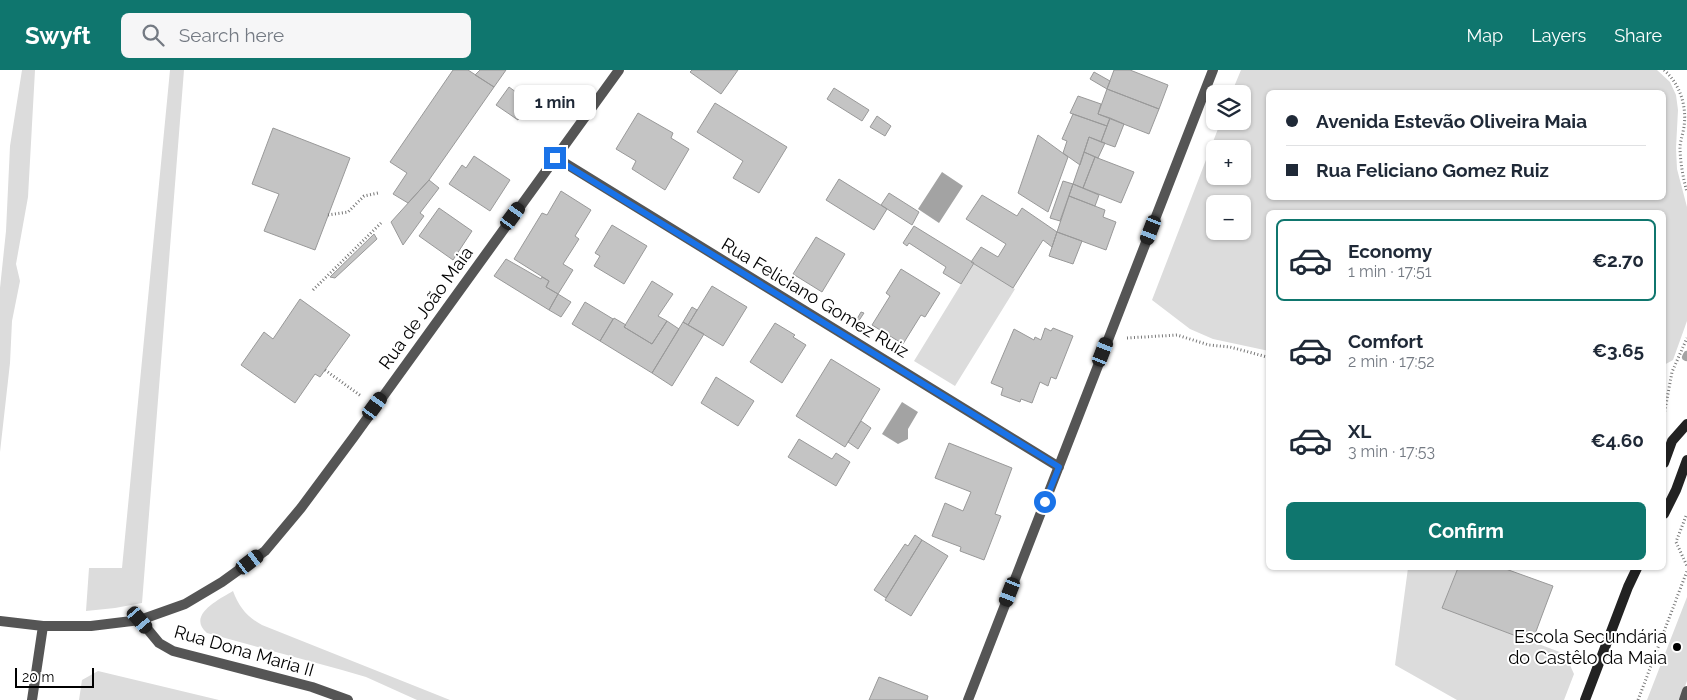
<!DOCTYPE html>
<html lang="en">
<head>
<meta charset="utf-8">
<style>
	body { margin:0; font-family:Raleway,sans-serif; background:#f6f6f7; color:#1f2937; height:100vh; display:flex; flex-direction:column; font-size:19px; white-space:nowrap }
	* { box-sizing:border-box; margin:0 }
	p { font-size:16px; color:#747a83 }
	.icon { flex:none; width:28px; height:28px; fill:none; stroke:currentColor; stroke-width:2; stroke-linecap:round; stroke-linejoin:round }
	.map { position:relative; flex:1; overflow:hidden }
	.details { position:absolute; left:1266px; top:140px; width:400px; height:360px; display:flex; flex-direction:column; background:#fff; border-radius:8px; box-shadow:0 1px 4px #0004 }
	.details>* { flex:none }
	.banner { position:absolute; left:1266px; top:20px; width:400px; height:110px; border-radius:8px; box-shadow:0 1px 4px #0004; display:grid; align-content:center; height:110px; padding:0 20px; background:#fff }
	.controls { position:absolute; left:1206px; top:15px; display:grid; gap:10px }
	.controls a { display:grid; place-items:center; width:45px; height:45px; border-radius:8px; background:#fff; box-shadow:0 1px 4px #0004; font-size:25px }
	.scale { position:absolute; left:15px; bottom:12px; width:79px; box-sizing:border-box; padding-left:5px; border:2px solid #000; border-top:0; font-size:14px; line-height:18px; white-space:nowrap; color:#000; -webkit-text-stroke:4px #fff; paint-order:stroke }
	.end { position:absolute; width:22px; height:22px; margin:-11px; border:6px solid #1a73e8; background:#fff; box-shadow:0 0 0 2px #fff }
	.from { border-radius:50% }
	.bubble { position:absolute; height:35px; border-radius:8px; background:#fff; box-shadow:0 1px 4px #0004; font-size:16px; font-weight:700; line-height:35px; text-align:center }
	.car { position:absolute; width:15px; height:30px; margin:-15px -8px; border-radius:6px; box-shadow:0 0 4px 1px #0007; background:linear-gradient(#222 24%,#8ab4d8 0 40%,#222 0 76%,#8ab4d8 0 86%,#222 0) }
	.banner b { display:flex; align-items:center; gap:18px; height:48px; font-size:19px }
	.banner b+b { border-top:1px solid #e0e1e3 }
	.banner i { width:12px; height:12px; background:#1f2937 }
	ul { padding:9px 0 0; list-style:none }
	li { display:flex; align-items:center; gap:15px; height:82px; margin:0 10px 8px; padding:0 10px; border:2px solid transparent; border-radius:8px }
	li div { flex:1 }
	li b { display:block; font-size:19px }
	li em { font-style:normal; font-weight:700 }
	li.selected { border-color:#0f766e }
	li>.icon { width:45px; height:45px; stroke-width:1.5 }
	.action { display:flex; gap:10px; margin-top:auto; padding:10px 20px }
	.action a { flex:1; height:58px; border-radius:8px; background:#0f766e; color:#fff; font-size:20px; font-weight:700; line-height:58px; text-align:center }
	header { display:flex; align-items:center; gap:30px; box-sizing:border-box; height:70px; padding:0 25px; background:#0f766e; color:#fff }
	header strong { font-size:24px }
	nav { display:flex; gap:28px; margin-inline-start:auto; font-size:18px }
	.search { width:350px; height:45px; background:#f6f6f7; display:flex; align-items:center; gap:12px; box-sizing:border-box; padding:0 18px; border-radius:8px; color:#747a83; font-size:19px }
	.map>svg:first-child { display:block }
	.green { fill:#dcdcdc; fill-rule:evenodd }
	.water { fill:#a3a3a3 }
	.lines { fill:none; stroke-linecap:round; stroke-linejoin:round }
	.stream { stroke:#a3a3a3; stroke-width:8 }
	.building { fill:#c4c4c4; stroke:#999 }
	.path { stroke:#777; stroke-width:3; stroke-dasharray:1 2.5; stroke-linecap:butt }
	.lane { stroke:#555; stroke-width:10 }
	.street { stroke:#555; stroke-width:10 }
	.secondary { stroke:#222; stroke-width:10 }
	.route { stroke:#1a73e8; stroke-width:6 }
	.poi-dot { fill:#000; stroke:#fff; stroke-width:2 }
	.labels { text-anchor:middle; stroke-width:4; stroke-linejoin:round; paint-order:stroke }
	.street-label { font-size:18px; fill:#000; stroke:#fff }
	.poi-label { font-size:18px; fill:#000; stroke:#fff; text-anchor:end }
</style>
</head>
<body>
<header>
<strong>Swyft</strong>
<div class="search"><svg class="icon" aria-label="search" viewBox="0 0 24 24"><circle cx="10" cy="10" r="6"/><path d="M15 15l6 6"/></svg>Search here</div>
<nav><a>Map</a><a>Layers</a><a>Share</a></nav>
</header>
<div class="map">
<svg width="1687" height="630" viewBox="0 0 1687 630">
	<rect width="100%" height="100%" fill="#fff"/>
	<path class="green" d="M 22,0 L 35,0 L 28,127 L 16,194 L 20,211 L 12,251 L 10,293 L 0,382 L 0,218 L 6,161 L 10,76 Z
		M 170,0 L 184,0 L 142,533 L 115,538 L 86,541 L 89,498 L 122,498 Z
		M 1241,0 L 1657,0 L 1670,12 L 1676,25 L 1678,40 L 1676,78 L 1677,99 L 1687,137 L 1687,251 L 1673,290 L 1664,295 L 1664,142 L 1269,142 L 1269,281 L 1213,269 L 1190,259 L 1152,230 L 1221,51 L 1242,51 L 1242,24 L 1231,24 ZM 1269,22 L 1664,22 L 1664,128 L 1269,128 ZM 1215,79 L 1242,79 L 1242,106 L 1215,106 ZM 1215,134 L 1242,134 L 1242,161 L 1215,161 Z
		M 974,193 L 1015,219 L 955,316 L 914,291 Z
		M 1408,498 L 1458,498 L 1443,538 L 1565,584 L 1574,604 L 1564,630 L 1457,630 L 1395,595 Z
		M 233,521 C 239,537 247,547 262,555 L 450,630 L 417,630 L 366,607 L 342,600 L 207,563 C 186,545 220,529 233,521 Z
		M 1687,527 L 1687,611 L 1680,630 L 1647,630 Z
		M 98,601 L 219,630 L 79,630 L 82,610 Z"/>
	<path class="water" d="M 942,102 L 963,116 L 939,153 L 918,139 Z
		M 902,332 L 918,342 L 908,359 L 908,369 L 898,374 L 882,364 Z"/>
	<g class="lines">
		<path class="stream" d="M 1686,287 L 1687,285"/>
	</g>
	<path class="building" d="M 453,0 L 468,0 L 494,17 L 429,110 L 408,133 L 393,124 L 407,103 L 390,92 Z
		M 480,0 L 506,0 L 494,17 L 475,5 Z
		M 692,0 L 738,0 L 721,24 L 690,2 Z
		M 1114,0 L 1130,0 L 1168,15 L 1159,39 L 1107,19 Z
		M 1094,2 L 1110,11 L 1107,19 L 1090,9 Z
		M 509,17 L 531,33 L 518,50 L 496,35 Z
		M 834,18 L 869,40 L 862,51 L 827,29 Z
		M 1107,19 L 1159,39 L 1149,64 L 1098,44 Z
		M 1078,26 L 1101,34 L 1098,44 L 1110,48 L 1107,56 L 1070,43 Z
		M 715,33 L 787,77 L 759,123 L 733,108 L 743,91 L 697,62 Z
		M 638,43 L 673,63 L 671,68 L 689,79 L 665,120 L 632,99 L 636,91 L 616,79 Z
		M 1073,44 L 1107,56 L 1101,72 L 1089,67 L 1080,95 L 1063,83 L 1067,71 L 1062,69 Z
		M 877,46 L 891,56 L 885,66 L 870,57 Z
		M 1110,48 L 1124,54 L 1115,77 L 1101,72 Z
		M 273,58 L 350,88 L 315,180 L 264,161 L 279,124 L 252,114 Z
		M 1038,65 L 1068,87 L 1048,142 L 1018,123 Z
		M 1089,67 L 1105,73 L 1098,88 L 1084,82 Z
		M 1084,82 L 1095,87 L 1083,118 L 1073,114 Z
		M 474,86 L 510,110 L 490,141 L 449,114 L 462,95 L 466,98 Z
		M 1095,87 L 1134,102 L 1121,133 L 1083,118 Z
		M 839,109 L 887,139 L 874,160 L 826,130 Z
		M 429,110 L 439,118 L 420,143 L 424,146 L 403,175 L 391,152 Z
		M 1063,111 L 1073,114 L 1060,151 L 1050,148 Z
		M 1073,114 L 1099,125 L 1095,136 L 1069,126 Z
		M 561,121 L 591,140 L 575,166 L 579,169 L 563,194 L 573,200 L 558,224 L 546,217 L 549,211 L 514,189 L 542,143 L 547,145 Z
		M 889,123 L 919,142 L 912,155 L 881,135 Z
		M 982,125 L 1017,146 L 1022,138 L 1057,162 L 1052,177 L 1043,170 L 1013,218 L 971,192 L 981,177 L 998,187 L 1006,174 L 966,149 Z
		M 1069,126 L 1105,140 L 1103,147 L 1116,152 L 1106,180 L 1057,162 Z
		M 439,138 L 472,161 L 453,190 L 419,166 Z
		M 612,155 L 647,176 L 624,214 L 594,196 L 600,186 L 595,183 Z
		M 914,156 L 974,193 L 961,214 L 943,203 L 946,197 L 909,173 L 907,176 L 903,173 Z
		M 1057,162 L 1082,171 L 1073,194 L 1049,186 Z
		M 374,164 L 377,169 L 335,208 L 330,207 Z
		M 816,167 L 845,184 L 822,222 L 793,204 Z
		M 506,189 L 541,209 L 542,207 L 549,211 L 546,217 L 558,224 L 549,240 L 494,206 Z
		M 901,199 L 940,223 L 925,247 L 921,245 L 903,274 L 872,255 L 890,226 L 886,223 Z
		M 652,211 L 673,224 L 658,246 L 667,251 L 652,274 L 624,257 Z
		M 712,216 L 747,237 L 723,276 L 688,255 Z
		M 558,224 L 571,232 L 561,247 L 549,240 Z
		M 300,229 L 350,265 L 320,307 L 315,304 L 295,333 L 241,295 L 264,262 L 273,269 Z
		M 585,232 L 613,249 L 600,271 L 572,254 Z
		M 692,237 L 697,240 L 688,255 L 683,252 Z
		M 861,242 L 864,243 L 856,255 L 854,254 Z
		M 614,248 L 626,255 L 624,257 L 652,274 L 667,251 L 679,259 L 652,303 L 600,271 Z
		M 683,252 L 704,264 L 672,316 L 652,303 Z
		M 775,253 L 795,265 L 793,267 L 806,275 L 782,313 L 750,292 Z
		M 1045,258 L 1051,261 L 1053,258 L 1073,266 L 1056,309 L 1051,307 L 1048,316 L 1040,312 L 1032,333 L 1021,329 L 1020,332 L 1001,325 L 1003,318 L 991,313 L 1014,259 L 1034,270 L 1035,267 L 1041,270 Z
		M 831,289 L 880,319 L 845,377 L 796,346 Z
		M 716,307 L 754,331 L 738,356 L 701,333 Z
		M 861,351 L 871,358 L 858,379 L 848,372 Z
		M 799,369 L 832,389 L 836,383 L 850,392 L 836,416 L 788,387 Z
		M 949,373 L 1012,398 L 995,444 L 1001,446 L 984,490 L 960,481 L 961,477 L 932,466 L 945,433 L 963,441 L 971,422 L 935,408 Z
		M 915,465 L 922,470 L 886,528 L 874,520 L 905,474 L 908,476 Z
		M 922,470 L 948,486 L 911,546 L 885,530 Z
		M 1458,498 L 1503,498 L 1553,516 L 1532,572 L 1442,538 Z
		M 879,607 L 928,626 L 927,630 L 869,630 Z"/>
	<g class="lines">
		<path class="path" d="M 1664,0 C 1680,14 1687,36 1684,57 C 1683,63 1681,69 1680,76 C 1680,91 1683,108 1687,122
			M 328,145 L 348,142 L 364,126 L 378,123
			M 313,220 L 381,153
			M 1127,268 L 1177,265 L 1209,275 L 1230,277 L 1267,287 L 1269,286
			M 325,300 L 361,326
			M 1664,345 L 1672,302 L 1687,268
			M 1686,446 L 1676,472 L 1687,496
			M 1638,630 L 1687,501"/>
		<path class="lane" d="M 1684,630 L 1687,621"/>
		<path class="street" d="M 555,87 L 1059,397
			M 140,550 L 159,573 L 173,581 L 312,617 L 348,630
			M 0,551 L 43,556 L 91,556 L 140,550 L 185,534 L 222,512 L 265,481 L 301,438 L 353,368 L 619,0
			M 32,630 L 43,556
			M 968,630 L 1213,0"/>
		<path class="secondary" d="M 1664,393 L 1672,371 L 1687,354
			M 1664,444 L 1676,420 L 1687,390
			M 1585,630 L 1628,517 L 1637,498"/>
	</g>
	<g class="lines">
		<path class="route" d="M 555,88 L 1059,397 L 1045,432"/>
	</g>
	<circle class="poi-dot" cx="1677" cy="577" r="5"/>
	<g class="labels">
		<g class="street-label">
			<text transform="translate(815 228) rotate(31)" y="6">Rua Feliciano Gomez Ruiz</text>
			<text transform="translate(426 238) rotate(-54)" y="6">Rua de João Maia</text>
			<text transform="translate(244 581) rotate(16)" y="6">Rua Dona Maria II</text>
		</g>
		<g class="poi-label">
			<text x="1667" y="573">Escola Secundária<tspan x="1667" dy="21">do Castêlo da Maia</tspan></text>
		</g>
	</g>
</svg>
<div class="controls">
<a><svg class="icon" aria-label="layers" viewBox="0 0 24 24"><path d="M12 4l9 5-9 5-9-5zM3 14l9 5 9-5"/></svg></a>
<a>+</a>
<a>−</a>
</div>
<div class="scale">20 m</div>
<i class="end from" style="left:1045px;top:432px"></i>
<i class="end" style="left:555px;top:88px"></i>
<div class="bubble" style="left:514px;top:15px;width:82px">1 min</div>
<i class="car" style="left:513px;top:146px;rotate:36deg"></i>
<i class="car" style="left:1151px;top:160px;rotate:201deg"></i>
<i class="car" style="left:1103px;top:282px;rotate:21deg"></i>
<i class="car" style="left:375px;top:336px;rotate:36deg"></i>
<i class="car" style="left:250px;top:492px;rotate:53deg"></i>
<i class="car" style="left:1010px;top:522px;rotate:201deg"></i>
<i class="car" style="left:140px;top:550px;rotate:140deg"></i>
<div class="banner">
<b><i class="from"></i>Avenida Estevão Oliveira Maia</b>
<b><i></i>Rua Feliciano Gomez Ruiz</b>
</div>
<section class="details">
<ul>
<li class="selected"><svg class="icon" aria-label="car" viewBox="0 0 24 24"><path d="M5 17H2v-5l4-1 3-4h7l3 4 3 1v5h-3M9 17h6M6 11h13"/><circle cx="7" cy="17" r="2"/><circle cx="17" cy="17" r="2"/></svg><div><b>Economy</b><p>1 min · 17:51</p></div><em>€2.70</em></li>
<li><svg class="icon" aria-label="car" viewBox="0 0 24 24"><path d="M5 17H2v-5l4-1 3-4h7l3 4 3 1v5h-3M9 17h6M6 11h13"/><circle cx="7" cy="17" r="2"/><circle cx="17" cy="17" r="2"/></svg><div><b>Comfort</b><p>2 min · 17:52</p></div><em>€3.65</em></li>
<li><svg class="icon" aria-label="car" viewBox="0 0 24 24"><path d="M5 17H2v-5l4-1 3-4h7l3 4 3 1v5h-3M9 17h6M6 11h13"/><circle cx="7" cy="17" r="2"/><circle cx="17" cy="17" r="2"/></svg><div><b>XL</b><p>3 min · 17:53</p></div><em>€4.60</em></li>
</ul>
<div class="action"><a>Confirm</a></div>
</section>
</div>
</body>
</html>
